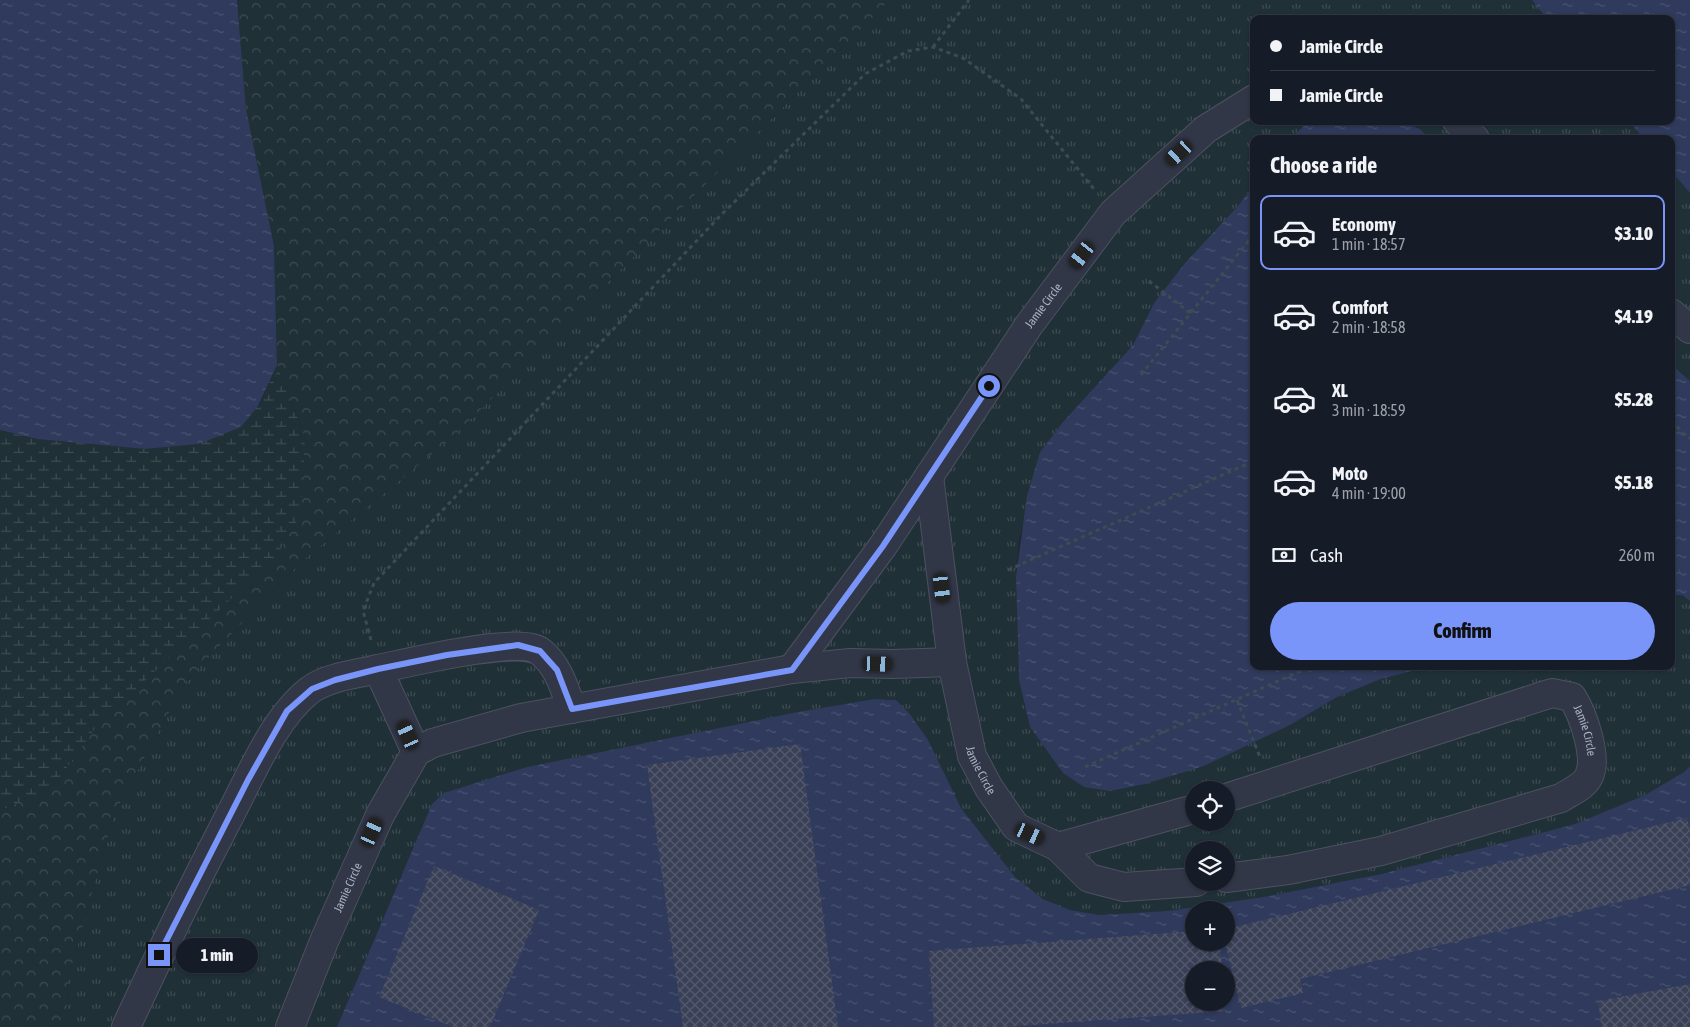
<!DOCTYPE html>
<html lang="en">
<head>
<meta charset="utf-8">
<style>
	body { margin:0; font-family:"Asap Condensed",sans-serif; background:#232834; color:#f1f3f6; height:100vh; display:flex; flex-direction:column; font-size:19px; white-space:nowrap }
	* { box-sizing:border-box; margin:0 }
	p { font-size:16px; color:#9ea1a8 }
	.icon { flex:none; width:28px; height:28px; fill:none; stroke:currentColor; stroke-width:2; stroke-linecap:round; stroke-linejoin:round }
	.map { position:relative; flex:1; overflow:hidden }
	.sheet { position:absolute; left:1250px; top:135px; width:425px; height:535px; display:flex; flex-direction:column; background:#161b28; border-radius:10px; box-shadow:0 1px 4px #0004,0 0 0 1px #353945 }
	.sheet>* { flex:none }
	.hud { position:absolute; left:1250px; top:15px; width:425px; height:110px; border-radius:10px; box-shadow:0 1px 4px #0004,0 0 0 1px #353945; display:grid; align-content:center; height:110px; padding:0 20px; background:#161b28 }
	.buttons { position:absolute; left:1185px; top:781px; display:grid; gap:10px }
	.buttons a { display:grid; place-items:center; width:50px; height:50px; border-radius:50%; background:#161b28; box-shadow:0 1px 4px #0004,0 0 0 1px #353945; font-size:25px }
	.end { position:absolute; width:22px; height:22px; margin:-11px; border:6px solid #7a95fa; background:#111; box-shadow:0 0 0 2px #111 }
	.from { border-radius:50% }
	.bubble { position:absolute; height:35px; border-radius:18px; background:#161b28; box-shadow:0 1px 4px #0004,0 0 0 1px #353945; font-size:16px; font-weight:800; line-height:35px; text-align:center }
	.car { position:absolute; width:15px; height:30px; margin:-15px -8px; border-radius:6px; box-shadow:0 0 4px 1px #0007; background:linear-gradient(#222 24%,#8ab4d8 0 40%,#222 0 76%,#8ab4d8 0 86%,#222 0) }
	.hud b { display:flex; align-items:center; gap:18px; height:48px; font-size:19px }
	.hud b+b { border-top:1px solid #353945 }
	.hud i { width:12px; height:12px; background:#f1f3f6 }
	ul { padding:0; list-style:none }
	li { display:flex; align-items:center; gap:15px; height:75px; margin:0 10px 8px; padding:0 10px; border:2px solid transparent; border-radius:10px }
	li div { flex:1 }
	li b { display:block; font-size:19px }
	li em { font-style:normal; font-weight:800 }
	li.on { border-color:#7a95fa }
	li>.icon { width:45px; height:45px; stroke-width:1.5 }
	h2 { padding:0 20px; font-size:22px; line-height:60px }
	.pay { display:flex; align-items:center; gap:12px; height:55px; padding:0 20px; font-size:19px }
	.pay p { margin-inline-start:auto }
	.button { display:flex; gap:10px; margin-top:auto; padding:10px 20px }
	.button a { flex:1; height:58px; border-radius:30px; background:#7a95fa; color:#111; font-size:20px; font-weight:800; line-height:58px; text-align:center }
	.map>svg:first-child { display:block }
	.grass { fill:url(#grass-tufts); fill-rule:evenodd }
	.forest { fill:url(#forest-crowns) }
	.wetland { fill:url(#wetland-marsh) }
	.water { fill:url(#water-ripples); fill-rule:evenodd }
	.building { fill:url(#building-cross-hatch) }
	.lines { fill:none; stroke-linecap:round; stroke-linejoin:round }
	.street-casing { stroke:#4c5162; stroke-width:30 }
	.path { stroke:#3b4c52; stroke-width:3; stroke-dasharray:4 4; stroke-linecap:butt }
	.street { stroke:#323747; stroke-width:28 }
	.route { stroke:#7a95fa; stroke-width:6 }
	.labels { text-anchor:middle; stroke-width:4; stroke-linejoin:round; paint-order:stroke }
	.street-label { font-size:12px; fill:#abb1c4; stroke:#181c2b }
</style>
</head>
<body>
<div class="map">
<svg width="1690" height="1027" viewBox="0 0 1690 1027">
	<defs>
		<pattern id="grass-tufts" width="24" height="20" patternUnits="userSpaceOnUse" patternTransform="scale(1.25)"><rect width="24" height="20" fill="#203037"/><path d="M3 7l-1-3M5 7V3M7 7l1-3M15 17l-1-3M17 17v-4M19 17l1-3" fill="none" stroke="#3e4c52"/></pattern>
		<pattern id="forest-crowns" width="20" height="18" patternUnits="userSpaceOnUse" patternTransform="scale(1.25)"><rect width="20" height="18" fill="#203037"/><path d="M2 6a3 3 0 1 1 6 0M12 15a3 3 0 1 1 6 0" fill="none" stroke="#3e4c52"/></pattern>
		<pattern id="wetland-marsh" width="20" height="14" patternUnits="userSpaceOnUse" patternTransform="scale(1.25)"><rect width="20" height="14" fill="#203037"/><path d="M1 5h8M5 5V1M11 12h8M15 12V8" fill="none" stroke="#3e4c52"/></pattern>
		<pattern id="water-ripples" width="26" height="14" patternUnits="userSpaceOnUse" patternTransform="scale(1.25)"><rect width="26" height="14" fill="#2f3a5c"/><path d="M2 4q2-2 4 0t4 0M15 11q2-2 4 0t4 0" fill="none" stroke="#4a5472"/></pattern>
		<pattern id="building-cross-hatch" width="8" height="8" patternUnits="userSpaceOnUse" patternTransform="scale(1.25)"><rect width="8" height="8" fill="#3a4157"/><path d="M0 0l8 8M0 8l8-8" fill="none" stroke="#545a6e"/></pattern>
	</defs>
	<rect width="100%" height="100%" fill="#1e2436"/>
	<path class="grass" d="M 890,0 L 1532,0 L 1547,19 L 1254,19 L 1254,121 L 1309,121 L 1290,139 L 1254,139 L 1254,185 L 1238,206 L 1185,263 L 1154,303 L 1133,345 L 1063,422 L 1040,452 L 1019,541 L 1016,576 L 1019,680 L 1030,727 L 1063,773 L 1251,741 L 1292,724 L 1337,697 L 1381,679 L 1432,666 L 1671,666 L 1671,595 L 1682,595 L 1690,601 L 1690,766 L 1684,772 L 1645,795 L 1575,824 L 1381,874 L 1263,897 L 1167,911 L 1100,915 L 1070,910 L 1043,899 L 1015,877 L 961,808 L 946,778 L 890,699 L 845,704 L 527,767 L 401,876 L 337,1027 L 67,1027 L 68,979 L 114,814 L 186,681 L 302,561 L 456,434 ZM 1194,790 L 1226,790 L 1226,822 L 1194,822 ZM 1194,850 L 1226,850 L 1226,882 L 1194,882 Z
		M 1400,121 L 1629,121 L 1644,139 L 1430,139 L 1420,129 Z
		M 1671,171 L 1690,193 L 1690,381 L 1671,364 Z"/>
	<path class="forest" d="M 237,0 L 890,0 L 456,434 L 302,561 L 186,681 L 114,814 L 68,979 L 67,1027 L 0,1027 L 0,811 L 54,785 L 305,438 L 277,365 L 274,246 L 246,109 Z"/>
	<path class="wetland" d="M 277,365 L 305,438 L 301,514 L 277,555 L 96,727 L 54,785 L 0,811 L 0,430 L 37,439 L 145,449 L 199,444 L 259,406 Z"/>
	<path class="water" d="M 0,0 L 237,0 L 246,109 L 274,246 L 277,365 L 258,406 L 241,427 L 199,444 L 145,449 L 37,439 L 0,430 Z
		M 1532,0 L 1690,0 L 1690,193 L 1671,171 L 1671,139 L 1644,139 L 1629,121 L 1671,121 L 1671,19 L 1547,19 Z
		M 1309,121 L 1400,121 L 1420,129 L 1430,139 L 1290,139 Z
		M 1254,185 L 1254,666 L 1432,666 L 1381,679 L 1337,697 L 1292,724 L 1204,766 L 1145,784 L 1110,791 L 1084,787 L 1063,773 L 1030,727 L 1019,680 L 1016,576 L 1027,496 L 1040,452 L 1063,422 L 1133,345 L 1154,303 L 1185,263 L 1238,206 Z
		M 1671,364 L 1690,381 L 1690,601 L 1682,595 L 1671,595 Z
		M 875,699 L 896,700 L 909,713 L 928,740 L 961,808 L 1015,877 L 1043,899 L 1070,910 L 1100,915 L 1167,911 L 1263,897 L 1381,874 L 1575,824 L 1645,795 L 1684,772 L 1690,766 L 1690,1027 L 337,1027 L 432,804 L 444,793 L 527,767 L 798,712 ZM 1194,910 L 1226,910 L 1226,942 L 1194,942 ZM 1194,970 L 1226,970 L 1226,1002 L 1194,1002 Z"/>
	<path class="building" d="M 800,744 L 838,1027 L 683,1027 L 647,765 Z
		M 1687,818 L 1690,831 L 1690,885 L 1300,979 L 1303,993 L 1241,1008 L 1225,942 L 1226,929 Z
		M 434,866 L 539,910 L 490,1027 L 453,1027 L 379,997 Z
		M 1194,931 L 1194,942 L 1220,942 L 1222,970 L 1194,970 L 1194,1002 L 1224,1002 L 1225,1011 L 1007,1027 L 934,1027 L 929,951 Z
		M 1690,984 L 1690,1027 L 1602,1027 L 1598,1001 Z"/>
	<g class="lines">
		<g class="street-casing">
			<g id="street">
				<path d="M 1457,121 L 1475,139"/>
				<path d="M 1671,313 L 1690,329"/>
				<path id="s1" d="M 929,476 L 952,662 L 972,756 L 989,788 L 1016,827 L 1058,847 L 1089,878 L 1124,887 L 1196,882"/>
				<path id="s2" d="M 792,669 L 883,546 L 1029,325 L 1113,213 L 1206,129 L 1254,99"/>
				<path d="M 416,752 L 378,669 C 407,663 521,635 541,652 C 559,667 564,688 572,709"/>
				<path id="s3" d="M 1226,798 L 1552,693 L 1572,697 C 1583,714 1598,757 1589,776 C 1585,786 1570,792 1561,798 L 1381,851 L 1288,870 L 1226,878"/>
				<path d="M 1058,847 L 1194,809"/>
				<path d="M 126,1027 C 159,955 194,884 231,813 C 252,773 274,718 310,690 C 327,677 357,674 378,669"/>
				<path id="s4" d="M 290,1027 L 325,939 L 380,815 L 416,752 L 433,743 L 521,718 L 792,669 L 850,663 L 893,664 L 952,662"/>
			</g>
		</g>
		<path class="path" d="M 933,47 L 969,0
			M 1248,162 L 1254,166
			M 1149,281 L 1190,313
			M 1141,375 L 1254,234
			M 1671,421 L 1690,439
			M 1008,570 L 1254,461
			M 1671,572 L 1680,570
			M 371,640 L 363,611 L 374,583 L 720,216 L 865,74 L 908,51 L 933,47 L 963,58 L 1021,99 L 1094,189
			M 1237,700 L 1260,757
			M 1085,767 L 1312,666"/>
		<use href="#street" class="street"/>
	</g>
	<g class="lines">
		<path class="route" d="M 159,955 L 248,780 L 287,711 L 312,689 L 335,680 L 378,669 L 447,655 L 518,645 L 540,651 L 557,670 L 572,709 L 792,670 L 883,546 L 989,386"/>
	</g>
	<g class="labels">
		<g class="street-label">
			<text dy="4" stroke="none"><textPath href="#s2" startOffset="442">Jamie Circle</textPath></text>
			<text dy="4" stroke="none"><textPath href="#s3" startOffset="399">Jamie Circle</textPath></text>
			<text dy="4" stroke="none"><textPath href="#s1" startOffset="300">Jamie Circle</textPath></text>
			<text dy="4" stroke="none"><textPath href="#s4" startOffset="151">Jamie Circle</textPath></text>
		</g>
	</g>
</svg>
<div class="buttons">
<a><svg class="icon" aria-label="locate" viewBox="0 0 24 24"><circle cx="12" cy="12" r="6"/><path d="M12 2v4M12 18v4M2 12h4M18 12h4"/></svg></a>
<a><svg class="icon" aria-label="layers" viewBox="0 0 24 24"><path d="M12 4l9 5-9 5-9-5zM3 14l9 5 9-5"/></svg></a>
<a>+</a>
<a>−</a>
</div>
<i class="end from" style="left:989px;top:386px"></i>
<i class="end" style="left:159px;top:955px"></i>
<div class="bubble" style="left:176px;top:938px;width:82px">1 min</div>
<i class="car" style="left:1179px;top:153px;rotate:228deg"></i>
<i class="car" style="left:1082px;top:255px;rotate:217deg"></i>
<i class="car" style="left:942px;top:588px;rotate:173deg"></i>
<i class="car" style="left:878px;top:664px;rotate:92deg"></i>
<i class="car" style="left:408px;top:735px;rotate:336deg"></i>
<i class="car" style="left:372px;top:832px;rotate:24deg"></i>
<i class="car" style="left:1030px;top:834px;rotate:115deg"></i>
<div class="hud">
<b><i class="from"></i>Jamie Circle</b>
<b><i></i>Jamie Circle</b>
</div>
<section class="sheet">
<h2>Choose a ride</h2>
<ul>
<li class="on"><svg class="icon" aria-label="car" viewBox="0 0 24 24"><path d="M5 17H2v-5l4-1 3-4h7l3 4 3 1v5h-3M9 17h6M6 11h13"/><circle cx="7" cy="17" r="2"/><circle cx="17" cy="17" r="2"/></svg><div><b>Economy</b><p>1 min · 18:57</p></div><em>$3.10</em></li>
<li><svg class="icon" aria-label="car" viewBox="0 0 24 24"><path d="M5 17H2v-5l4-1 3-4h7l3 4 3 1v5h-3M9 17h6M6 11h13"/><circle cx="7" cy="17" r="2"/><circle cx="17" cy="17" r="2"/></svg><div><b>Comfort</b><p>2 min · 18:58</p></div><em>$4.19</em></li>
<li><svg class="icon" aria-label="car" viewBox="0 0 24 24"><path d="M5 17H2v-5l4-1 3-4h7l3 4 3 1v5h-3M9 17h6M6 11h13"/><circle cx="7" cy="17" r="2"/><circle cx="17" cy="17" r="2"/></svg><div><b>XL</b><p>3 min · 18:59</p></div><em>$5.28</em></li>
<li><svg class="icon" aria-label="car" viewBox="0 0 24 24"><path d="M5 17H2v-5l4-1 3-4h7l3 4 3 1v5h-3M9 17h6M6 11h13"/><circle cx="7" cy="17" r="2"/><circle cx="17" cy="17" r="2"/></svg><div><b>Moto</b><p>4 min · 19:00</p></div><em>$5.18</em></li>
</ul>
<div class="pay"><svg class="icon" aria-label="cash" viewBox="0 0 24 24"><path d="M3 7h18v10H3z"/><circle cx="12" cy="12" r="2"/></svg>Cash<p>260 m</p></div>
<div class="button"><a>Confirm</a></div>
</section>
</div>
</body>
</html>
